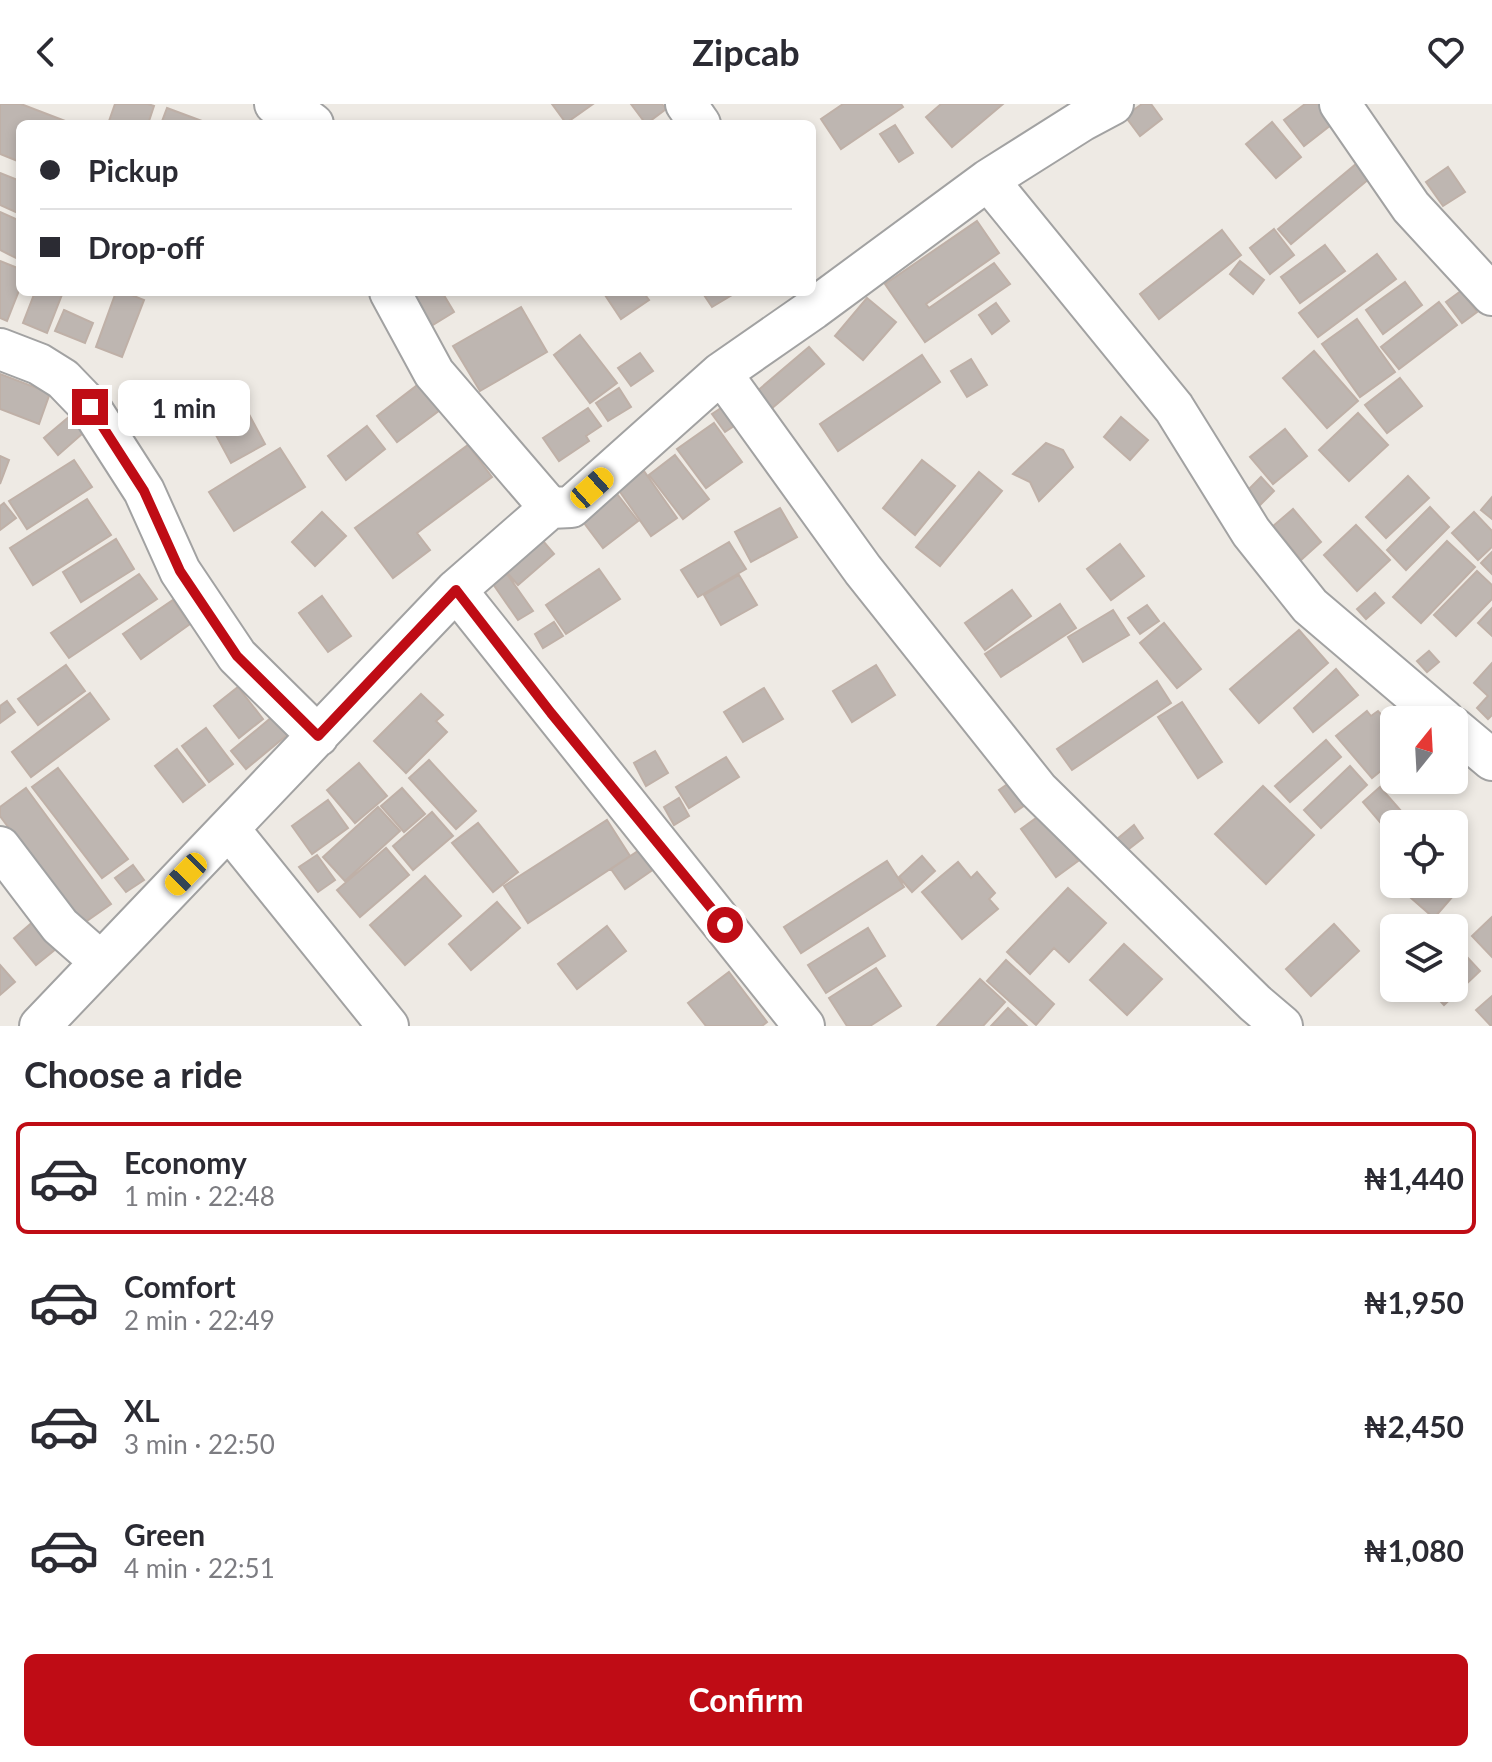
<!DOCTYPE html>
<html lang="en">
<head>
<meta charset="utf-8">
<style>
	body { margin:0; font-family:Lato,sans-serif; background:#f7f7f7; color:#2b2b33; height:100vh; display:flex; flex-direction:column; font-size:30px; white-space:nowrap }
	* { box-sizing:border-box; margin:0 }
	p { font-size:26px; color:#7c7c81 }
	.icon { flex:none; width:44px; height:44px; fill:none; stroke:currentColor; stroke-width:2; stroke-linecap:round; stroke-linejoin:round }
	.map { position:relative; height:922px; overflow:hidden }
	.details { display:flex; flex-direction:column; background:#fff; flex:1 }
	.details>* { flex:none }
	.guide { position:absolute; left:16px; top:16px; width:800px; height:176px; border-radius:12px; box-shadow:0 4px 12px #0003; display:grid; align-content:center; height:176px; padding:0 24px; background:#fff }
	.needle { width:52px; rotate:18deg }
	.tools { position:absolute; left:1380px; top:602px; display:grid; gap:16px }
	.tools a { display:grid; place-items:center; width:88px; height:88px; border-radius:12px; background:#fff; box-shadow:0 4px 12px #0003; font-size:40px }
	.end { position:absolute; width:36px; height:36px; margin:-18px; border:10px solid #bf0c15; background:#fff; box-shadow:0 0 0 4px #fff }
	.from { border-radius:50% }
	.bubble { position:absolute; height:56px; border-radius:12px; background:#fff; box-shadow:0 4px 12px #0003; font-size:26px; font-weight:700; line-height:56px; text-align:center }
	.car { position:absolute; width:24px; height:48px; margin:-24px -12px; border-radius:10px; box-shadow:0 0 6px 2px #0007; background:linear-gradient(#f5c518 24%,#345 0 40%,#f5c518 0 76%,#345 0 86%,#f5c518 0) }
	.guide b { display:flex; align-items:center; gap:28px; height:76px; font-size:30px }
	.guide b+b { border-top:2px solid #e1e1e2 }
	.guide i { width:20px; height:20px; background:#2b2b33 }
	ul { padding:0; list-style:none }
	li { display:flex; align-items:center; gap:24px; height:112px; margin:0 16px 12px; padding:0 8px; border:4px solid transparent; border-radius:12px }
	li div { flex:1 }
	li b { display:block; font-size:30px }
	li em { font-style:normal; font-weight:700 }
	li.current { border-color:#bf0c15 }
	li>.icon { width:72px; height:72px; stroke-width:1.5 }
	h2 { padding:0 24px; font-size:36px; line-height:96px }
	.action { display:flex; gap:16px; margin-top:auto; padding:16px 24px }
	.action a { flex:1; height:92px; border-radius:12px; background:#bf0c15; color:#fff; font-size:32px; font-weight:700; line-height:92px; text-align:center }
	header { display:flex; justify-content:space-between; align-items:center; height:104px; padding:0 24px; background:#fff; font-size:36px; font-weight:700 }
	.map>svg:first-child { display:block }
	.building { fill:#beb6b1; stroke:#bfb0a7; stroke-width:2 }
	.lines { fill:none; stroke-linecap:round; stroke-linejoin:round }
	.minor-casing { stroke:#a2a2a2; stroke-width:44 }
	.minor { stroke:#fff; stroke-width:40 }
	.route { stroke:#bf0c15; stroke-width:10 }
</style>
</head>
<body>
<header><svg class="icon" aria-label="back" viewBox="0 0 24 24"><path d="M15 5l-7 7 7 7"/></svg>Zipcab<svg class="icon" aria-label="heart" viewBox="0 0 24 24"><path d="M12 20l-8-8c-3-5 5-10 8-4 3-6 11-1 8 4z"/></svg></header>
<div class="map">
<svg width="1492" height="922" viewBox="0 0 1492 922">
	<rect width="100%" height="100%" fill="#eeeae4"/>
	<path class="building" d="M 0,0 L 21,0 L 73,20 L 20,20 L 20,58 L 0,50 Z
		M 115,0 L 148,0 L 154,2 L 148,20 L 108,20 Z
		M 552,0 L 593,0 L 566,19 Z
		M 631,0 L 662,0 L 666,5 L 646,20 Z
		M 843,0 L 901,0 L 903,3 L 841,45 L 821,15 Z
		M 941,0 L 1003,0 L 952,43 L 926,13 Z
		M 1142,0 L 1151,0 L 1162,15 L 1140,32 L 1125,12 Z
		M 1305,0 L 1322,0 L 1336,17 L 1304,42 L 1284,16 Z
		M 167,4 L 210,20 L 161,20 Z
		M 1272,18 L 1301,53 L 1276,74 L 1246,40 Z
		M 895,21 L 913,49 L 899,58 L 880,30 Z
		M 1356,60 L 1369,75 L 1291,140 L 1278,125 Z
		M 1448,63 L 1465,88 L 1443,102 L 1426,78 Z
		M 0,69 L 20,77 L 20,110 L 0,101 Z
		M 0,108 L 20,117 L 20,156 L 0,146 Z
		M 977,117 L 999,149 L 926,200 L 929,204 L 994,159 L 1010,180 L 925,238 L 885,180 Z
		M 1274,125 L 1294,151 L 1270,170 L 1250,144 Z
		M 1222,126 L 1241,151 L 1159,215 L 1140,190 Z
		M 1325,141 L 1345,167 L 1300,199 L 1281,173 Z
		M 1377,150 L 1396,175 L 1318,233 L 1299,209 Z
		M 0,157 L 20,165 L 20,184 L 7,217 L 0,214 Z
		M 1240,157 L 1264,176 L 1253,190 L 1230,170 Z
		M 1405,178 L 1422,201 L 1383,230 L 1366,206 Z
		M 1461,187 L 1477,208 L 1462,219 L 1446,198 Z
		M 35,188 L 63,188 L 47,229 L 23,219 Z
		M 116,188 L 124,188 L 144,196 L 122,253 L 96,243 Z
		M 411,188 L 442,188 L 454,208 L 431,222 Z
		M 603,188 L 643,188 L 649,196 L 621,215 Z
		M 702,188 L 737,188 L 712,203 Z
		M 867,194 L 896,218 L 863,256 L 835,232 Z
		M 1439,198 L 1457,221 L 1399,265 L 1381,243 Z
		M 996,199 L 1009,217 L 992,230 L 979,211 Z
		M 521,203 L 547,248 L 480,287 L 453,242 Z
		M 64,206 L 93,219 L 85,239 L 55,227 Z
		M 1357,215 L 1395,268 L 1360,293 L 1322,240 Z
		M 580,231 L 617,279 L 590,299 L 554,251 Z
		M 809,243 L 824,260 L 771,305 L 756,288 Z
		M 1314,247 L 1358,297 L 1327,324 L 1283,274 Z
		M 640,249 L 653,267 L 631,282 L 618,264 Z
		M 922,251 L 940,278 L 838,347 L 820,320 Z
		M 971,255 L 987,281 L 967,293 L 951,267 Z
		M 0,270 L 50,289 L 39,320 L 0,305 Z
		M 1400,274 L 1422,302 L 1387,329 L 1365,301 Z
		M 420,279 L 440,306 L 397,338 L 377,312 Z
		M 619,284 L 631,303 L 608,317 L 596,299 Z
		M 244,301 L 265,340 L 231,359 L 210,320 Z
		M 724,302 L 737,320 L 725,328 L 712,310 Z
		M 588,304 L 601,322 L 586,332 L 589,337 L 559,357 L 543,334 Z
		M 76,307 L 90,323 L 58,351 L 44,334 Z
		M 1358,309 L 1388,341 L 1349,377 L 1319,346 Z
		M 1121,313 L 1148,336 L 1130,356 L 1104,333 Z
		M 714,319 L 742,358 L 706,384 L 677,345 Z
		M 367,322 L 385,345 L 346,376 L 328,352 Z
		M 1285,325 L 1307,352 L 1273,380 L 1250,353 Z
		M 1046,339 L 1063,346 L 1073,363 L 1039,397 L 1030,378 L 1013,370 Z
		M 468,341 L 492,373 L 417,429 L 430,446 L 393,474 L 355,424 Z
		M 280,344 L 305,383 L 234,427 L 209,388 Z
		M 675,351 L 709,395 L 683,415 L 649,371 Z
		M 0,352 L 9,356 L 0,380 Z
		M 74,356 L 92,383 L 27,425 L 9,397 Z
		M 922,356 L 955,382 L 915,431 L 883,404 Z
		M 644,367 L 677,414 L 651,432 L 618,385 Z
		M 979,368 L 1002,387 L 940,462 L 916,443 Z
		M 1408,372 L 1429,394 L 1386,434 L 1366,413 Z
		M 1261,373 L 1274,387 L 1257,404 L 1244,390 Z
		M 607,377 L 638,417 L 603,444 L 572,403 Z
		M 1492,393 L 1492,415 L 1481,406 Z
		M 87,395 L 111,431 L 33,481 L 10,444 Z
		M 4,399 L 16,414 L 0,426 L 0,402 Z
		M 1430,403 L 1449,423 L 1406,466 L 1387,446 Z
		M 780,404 L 797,433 L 751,458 L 735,428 Z
		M 1293,405 L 1321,438 L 1301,456 L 1273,422 Z
		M 322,408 L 346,432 L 315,462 L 292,438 Z
		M 1474,408 L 1492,427 L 1492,443 L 1478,456 L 1452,429 Z
		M 1356,421 L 1390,456 L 1357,487 L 1324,451 Z
		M 538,431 L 554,450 L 518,481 L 501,462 Z
		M 116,435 L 134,465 L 81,498 L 63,468 Z
		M 1447,437 L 1475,463 L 1421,519 L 1393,493 Z
		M 729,438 L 746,465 L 698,493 L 681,466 Z
		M 1120,440 L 1144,472 L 1111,496 L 1087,465 Z
		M 1492,448 L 1492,470 L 1481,459 Z
		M 599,465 L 620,495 L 566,530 L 546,501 Z
		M 1477,467 L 1492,481 L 1492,495 L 1456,532 L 1434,511 Z
		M 139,470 L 157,495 L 69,554 L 51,529 Z
		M 507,470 L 533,507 L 518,516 L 493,480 Z
		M 739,471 L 757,501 L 721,521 L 704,491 Z
		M 1012,486 L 1031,512 L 985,546 L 965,519 Z
		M 1375,489 L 1384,499 L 1366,515 L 1357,505 Z
		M 322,492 L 351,532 L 328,548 L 299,509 Z
		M 173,496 L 190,520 L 141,555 L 123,530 Z
		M 1060,500 L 1076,524 L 1001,573 L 985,550 Z
		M 1147,501 L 1159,517 L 1140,530 L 1128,514 Z
		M 1492,504 L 1492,532 L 1478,519 Z
		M 1113,506 L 1129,531 L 1083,558 L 1068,533 Z
		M 554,518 L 563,532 L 543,544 L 535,530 Z
		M 1164,519 L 1201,565 L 1177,584 L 1140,539 Z
		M 1299,526 L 1328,559 L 1259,619 L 1230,585 Z
		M 1429,547 L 1439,558 L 1427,568 L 1417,557 Z
		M 1492,559 L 1492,611 L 1488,615 L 1477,604 L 1488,592 L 1474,579 Z
		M 66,561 L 85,587 L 38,621 L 18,595 Z
		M 876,561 L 895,591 L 852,618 L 833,587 Z
		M 1336,565 L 1358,591 L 1313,628 L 1294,604 Z
		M 1157,577 L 1171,599 L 1072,666 L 1057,645 Z
		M 238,583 L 263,615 L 239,634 L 214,602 Z
		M 764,584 L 783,615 L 743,638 L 724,608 Z
		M 90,589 L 109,615 L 31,673 L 12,648 Z
		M 421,590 L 443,611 L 436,617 L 447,628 L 406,669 L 374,637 Z
		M 7,597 L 15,608 L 0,619 L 0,602 Z
		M 1182,598 L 1222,658 L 1198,674 L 1158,613 Z
		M 1367,607 L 1371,612 L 1378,607 L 1394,625 L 1394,656 L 1372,674 L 1336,632 Z
		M 272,613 L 287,631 L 246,665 L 231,647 Z
		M 206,624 L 233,660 L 209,678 L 182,642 Z
		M 1326,636 L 1341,653 L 1290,698 L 1275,682 Z
		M 177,645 L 205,681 L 183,698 L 155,662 Z
		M 655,647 L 668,669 L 646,682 L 634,659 Z
		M 726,653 L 739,673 L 689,704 L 676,683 Z
		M 429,656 L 476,707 L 456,725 L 409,674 Z
		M 359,659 L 387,692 L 355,719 L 327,686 Z
		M 1350,662 L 1367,681 L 1321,724 L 1304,706 Z
		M 58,664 L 128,755 L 102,774 L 32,683 Z
		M 1015,675 L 1031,697 L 1015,708 L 999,686 Z
		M 1263,682 L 1314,731 L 1266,780 L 1215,730 Z
		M 1380,683 L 1408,715 L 1402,720 L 1394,720 L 1394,727 L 1390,730 L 1363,698 Z
		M 26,684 L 111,800 L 81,821 L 0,712 L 0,703 Z
		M 402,684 L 425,710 L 404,728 L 381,702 Z
		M 679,694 L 689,712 L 674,721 L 664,703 Z
		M 328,696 L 348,724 L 312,750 L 292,722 Z
		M 378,703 L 400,727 L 345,777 L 323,753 Z
		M 432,708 L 453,732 L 413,766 L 393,742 Z
		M 1043,709 L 1078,757 L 1056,773 L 1021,725 Z
		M 607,716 L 630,752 L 528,819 L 504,782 Z
		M 478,719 L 518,768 L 493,788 L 452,739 Z
		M 1134,721 L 1143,734 L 1121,751 L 1105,745 Z
		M 386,744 L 409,771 L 360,813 L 337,786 Z
		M 641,745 L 654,765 L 625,785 L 611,765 Z
		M 317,751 L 335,776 L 318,788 L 299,763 Z
		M 922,752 L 935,767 L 912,788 L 899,773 Z
		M 887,757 L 904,783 L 801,849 L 784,823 Z
		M 958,758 L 971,774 L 977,768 L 995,789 L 989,795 L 998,805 L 962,835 L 922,788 Z
		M 133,761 L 144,776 L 126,788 L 115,774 Z
		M 1454,769 L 1465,778 L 1434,814 L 1395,780 L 1454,780 Z
		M 425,772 L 461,812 L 405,861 L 370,821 Z
		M 1068,784 L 1106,819 L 1069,858 L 1054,844 L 1030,870 L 1007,848 Z
		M 497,798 L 520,824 L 471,866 L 449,840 Z
		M 1492,813 L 1492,853 L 1472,832 Z
		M 35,816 L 57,844 L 36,861 L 14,834 Z
		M 1334,820 L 1359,847 L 1311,892 L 1286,865 Z
		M 607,822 L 626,847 L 577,885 L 558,860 Z
		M 868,824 L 885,852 L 826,889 L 808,861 Z
		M 1454,839 L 1480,867 L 1444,901 L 1428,884 L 1454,884 Z
		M 1124,840 L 1162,875 L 1127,911 L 1090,876 Z
		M 1006,856 L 1054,900 L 1036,921 L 987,877 Z
		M 0,861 L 15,878 L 0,891 Z
		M 876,864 L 901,902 L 870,922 L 847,922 L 829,894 Z
		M 729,868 L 767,918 L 762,922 L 706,922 L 688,899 Z
		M 980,875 L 1005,898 L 983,922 L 937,922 Z
		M 1492,892 L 1492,922 L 1491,922 L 1476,906 Z
		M 1008,904 L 1027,922 L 991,922 Z"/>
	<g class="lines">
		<g class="minor-casing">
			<path id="minor" d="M 275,0 L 297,8 L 313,20
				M 686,0 L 700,20
				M 1340,0 L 1411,103 L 1492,191
				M 988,76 L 1174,304 L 1251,428 L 1310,502 L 1444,616
				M 390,188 L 434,269 L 550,404
				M 0,245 L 39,260 L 63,275 L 90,303 L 144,387 L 180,467 L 237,552 L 318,632
				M 721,269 L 863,466 L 1038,686 L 1255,899 L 1282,922
				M 456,486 L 804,922
				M 1454,624 L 1492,656
				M 229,725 L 388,922
				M 0,743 L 60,822 L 101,858
				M 40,922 L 456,486 L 550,404 L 571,403 L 721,269 L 813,205 L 988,76 L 1083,16 L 1113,0"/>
		</g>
		<use href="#minor" class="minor"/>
	</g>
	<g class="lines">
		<path class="route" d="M 90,303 L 144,387 L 180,467 L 237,552 L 318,632 L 456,486 L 551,609 L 725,821"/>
	</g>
</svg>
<div class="tools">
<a><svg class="needle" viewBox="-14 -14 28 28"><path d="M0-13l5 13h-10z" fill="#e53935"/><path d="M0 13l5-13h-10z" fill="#7c7c81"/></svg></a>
<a><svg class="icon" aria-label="locate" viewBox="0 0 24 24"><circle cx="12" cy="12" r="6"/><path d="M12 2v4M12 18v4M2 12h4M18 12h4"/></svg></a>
<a><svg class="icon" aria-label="layers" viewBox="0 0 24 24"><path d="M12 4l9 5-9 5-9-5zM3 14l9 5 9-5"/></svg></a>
</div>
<i class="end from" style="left:725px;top:821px"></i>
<i class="end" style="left:90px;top:303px"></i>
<div class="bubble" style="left:118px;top:276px;width:132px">1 min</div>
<i class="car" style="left:592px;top:384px;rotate:48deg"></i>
<i class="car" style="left:186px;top:770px;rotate:224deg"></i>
<div class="guide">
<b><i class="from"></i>Pickup</b>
<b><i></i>Drop-off</b>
</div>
</div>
<section class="details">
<h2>Choose a ride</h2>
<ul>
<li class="current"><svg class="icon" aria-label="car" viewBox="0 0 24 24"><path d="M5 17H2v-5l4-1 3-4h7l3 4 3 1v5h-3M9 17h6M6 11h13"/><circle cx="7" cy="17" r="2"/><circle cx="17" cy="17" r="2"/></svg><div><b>Economy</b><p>1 min · 22:48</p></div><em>₦1,440</em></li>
<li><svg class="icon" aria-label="car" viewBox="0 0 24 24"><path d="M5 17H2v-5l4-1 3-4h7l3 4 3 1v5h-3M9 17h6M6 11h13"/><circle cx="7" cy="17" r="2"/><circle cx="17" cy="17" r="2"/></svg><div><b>Comfort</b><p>2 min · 22:49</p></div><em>₦1,950</em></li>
<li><svg class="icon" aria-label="car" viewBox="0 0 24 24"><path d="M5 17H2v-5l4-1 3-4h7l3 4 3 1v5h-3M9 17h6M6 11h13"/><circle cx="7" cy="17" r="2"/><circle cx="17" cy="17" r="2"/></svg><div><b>XL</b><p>3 min · 22:50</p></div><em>₦2,450</em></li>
<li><svg class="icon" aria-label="car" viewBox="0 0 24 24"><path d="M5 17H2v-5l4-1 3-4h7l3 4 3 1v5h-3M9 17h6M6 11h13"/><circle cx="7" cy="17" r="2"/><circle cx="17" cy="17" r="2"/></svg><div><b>Green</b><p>4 min · 22:51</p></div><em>₦1,080</em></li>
</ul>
<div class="action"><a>Confirm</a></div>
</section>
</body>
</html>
